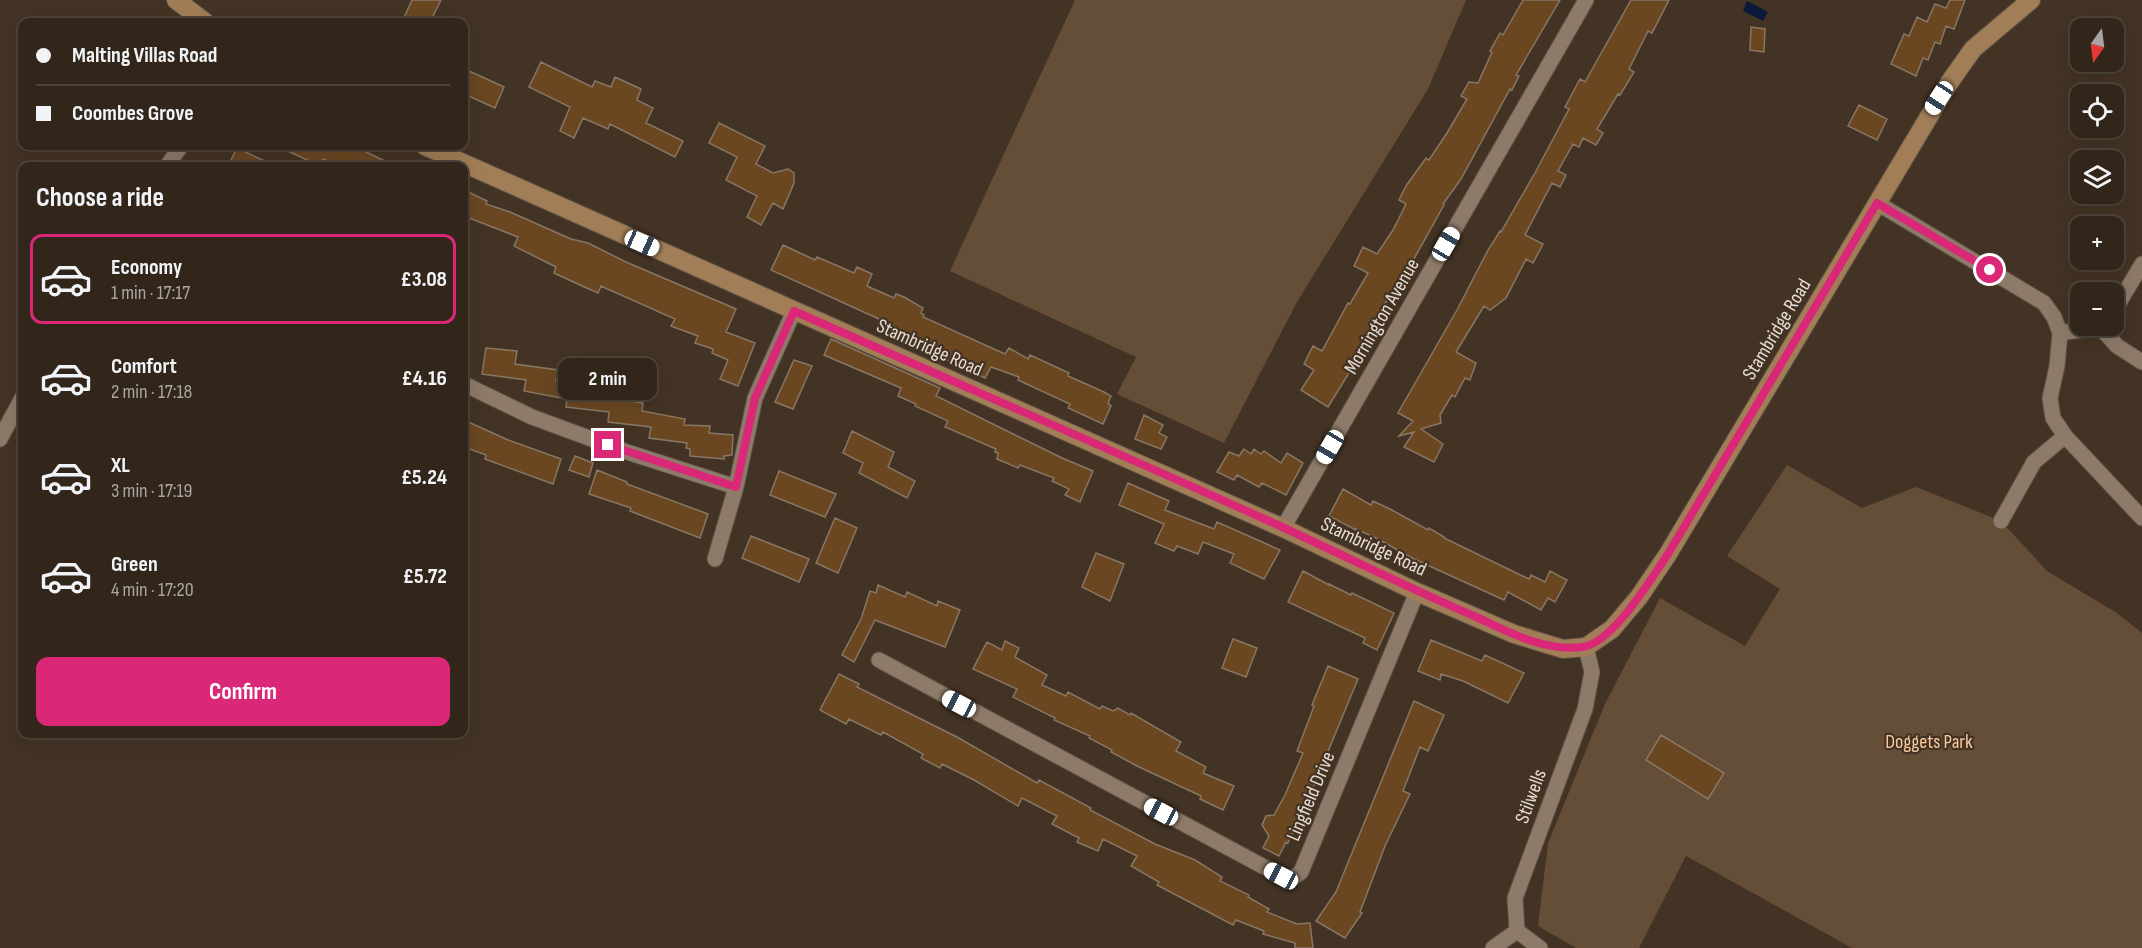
<!DOCTYPE html>
<html lang="en">
<head>
<meta charset="utf-8">
<style>
	body { margin:0; font-family:"Sofia Sans Condensed",sans-serif; background:#3a2e24; color:#f1f3f6; height:100vh; display:flex; flex-direction:column; font-size:22px; white-space:nowrap }
	* { box-sizing:border-box; margin:0 }
	p { font-size:20px; color:#a8a5a3 }
	.icon { flex:none; width:33px; height:33px; fill:none; stroke:currentColor; stroke-width:2; stroke-linecap:round; stroke-linejoin:round }
	.map { position:relative; flex:1; overflow:hidden }
	.details { position:absolute; left:18px; top:162px; width:450px; height:576px; display:flex; flex-direction:column; background:#32261b; border-radius:12px; box-shadow:0 6px 24px #0002,0 0 0 2px #4d433a }
	.details>* { flex:none }
	.top-card { position:absolute; left:18px; top:18px; width:450px; height:132px; border-radius:12px; box-shadow:0 6px 24px #0002,0 0 0 2px #4d433a; display:grid; align-content:center; height:132px; padding:0 18px; background:#32261b }
	.needle { width:39px; rotate:194deg }
	.buttons { position:absolute; left:2070px; top:18px; display:grid; gap:12px }
	.buttons a { display:grid; place-items:center; width:54px; height:54px; border-radius:12px; background:#32261b; box-shadow:0 6px 24px #0002,0 0 0 2px #4d433a; font-size:30px }
	.end { position:absolute; width:27px; height:27px; margin:-14px; border:8px solid #db2777; background:#fff; box-shadow:0 0 0 3px #fff }
	.from { border-radius:50% }
	.bubble { position:absolute; height:42px; border-radius:12px; background:#32261b; box-shadow:0 6px 24px #0002,0 0 0 2px #4d433a; font-size:20px; font-weight:700; line-height:42px; text-align:center }
	.car { position:absolute; width:18px; height:36px; margin:-18px -9px; border-radius:8px; box-shadow:0 0 4px 2px #0007; background:linear-gradient(#fff 24%,#345 0 40%,#fff 0 76%,#345 0 86%,#fff 0) }
	.top-card b { display:flex; align-items:center; gap:21px; height:57px; font-size:22px }
	.top-card b+b { border-top:2px solid #4d433a }
	.top-card i { width:15px; height:15px; background:#f1f3f6 }
	ul { padding:0; list-style:none }
	li { display:flex; align-items:center; gap:18px; height:90px; margin:0 12px 9px; padding:0 6px; border:3px solid transparent; border-radius:12px }
	li div { flex:1 }
	li b { display:block; font-size:22px }
	li em { font-style:normal; font-weight:700 }
	li.current { border-color:#db2777 }
	li>.icon { width:54px; height:54px; stroke-width:1.5 }
	h2 { padding:0 18px; font-size:27px; line-height:72px }
	.button { display:flex; gap:12px; margin-top:auto; padding:12px 18px }
	.button a { flex:1; height:69px; border-radius:12px; background:#db2777; color:#fff; font-size:24px; font-weight:700; line-height:69px; text-align:center }
	.map>svg:first-child { display:block }
	.green { fill:#654e37 }
	.water { fill:#0c193c }
	.building { fill:#6a4721; stroke:#887665; stroke-width:1.5 }
	.lines { fill:none; stroke-linecap:round; stroke-linejoin:round }
	.street-casing { stroke:#5e5144; stroke-width:17 }
	.secondary-casing { stroke:#5e5144; stroke-width:20 }
	.street { stroke:#8d7a69; stroke-width:15 }
	.secondary { stroke:#a17e57; stroke-width:18 }
	.route { stroke:#db2777; stroke-width:8 }
	.labels { text-anchor:middle; stroke-width:4.5; stroke-linejoin:round; paint-order:stroke }
	.street-label { font-size:20px; fill:#e7ddd3; stroke:#433324 }
	.park-label { font-size:20px; fill:#f9ca9c; stroke:#433324 }
</style>
</head>
<body>
<div class="map">
<svg width="2142" height="948" viewBox="0 0 2142 948">
	<rect width="100%" height="100%" fill="#433324"/>
	<path class="green" d="M 1075,0 L 1466,0 L 1428,89 L 1297,302 L 1224,443 L 1117,394 L 1136,357 L 950,271 Z
		M 1787,465 L 1862,508 L 1916,487 L 2001,521 L 2047,571 L 2117,613 L 2142,633 L 2142,948 L 1852,948 L 1686,856 L 1639,948 L 1576,948 L 1538,926 L 1548,843 L 1605,704 L 1660,598 L 1745,646 L 1780,589 L 1727,556 Z"/>
	<path class="water" d="M 1747,1 L 1768,12 L 1763,21 L 1743,11 Z"/>
	<path class="building" d="M 412,0 L 441,0 L 430,22 L 402,22 Z
		M 1523,0 L 1560,0 L 1516,75 L 1519,76 L 1512,90 L 1510,89 L 1461,179 L 1443,204 L 1444,205 L 1410,266 L 1406,264 L 1396,288 L 1395,287 L 1379,314 L 1350,367 L 1352,368 L 1328,407 L 1301,390 L 1314,370 L 1304,364 L 1313,346 L 1322,351 L 1348,303 L 1350,304 L 1368,273 L 1354,266 L 1363,247 L 1377,254 L 1393,230 L 1406,204 L 1399,200 L 1406,186 L 1426,158 L 1429,160 L 1447,133 L 1467,99 L 1461,96 L 1469,82 L 1478,83 L 1492,52 L 1490,51 L 1500,33 L 1503,35 Z
		M 1631,0 L 1669,0 L 1652,33 L 1648,31 L 1629,69 L 1634,72 L 1620,95 L 1618,94 L 1597,129 L 1603,133 L 1596,145 L 1583,138 L 1579,147 L 1573,144 L 1558,171 L 1566,175 L 1560,187 L 1552,183 L 1525,235 L 1543,244 L 1533,263 L 1526,259 L 1506,298 L 1490,310 L 1484,306 L 1456,352 L 1476,363 L 1470,380 L 1465,378 L 1455,397 L 1452,395 L 1440,415 L 1441,423 L 1421,429 L 1443,444 L 1434,462 L 1404,447 L 1414,432 L 1399,436 L 1413,421 L 1398,413 L 1457,310 L 1488,250 L 1500,231 L 1501,232 L 1536,171 L 1569,109 L 1565,107 L 1580,79 L 1585,82 Z
		M 1950,0 L 1965,0 L 1954,29 L 1946,26 L 1940,44 L 1935,42 L 1928,60 L 1923,58 L 1916,76 L 1891,64 L 1904,34 L 1909,36 L 1917,17 L 1927,22 L 1935,4 L 1946,8 Z
		M 1751,27 L 1765,29 L 1764,52 L 1750,50 Z
		M 541,62 L 592,87 L 595,81 L 611,87 L 615,77 L 641,89 L 637,100 L 653,108 L 646,123 L 683,141 L 675,157 L 610,124 L 608,129 L 583,118 L 574,138 L 560,131 L 570,107 L 529,87 Z
		M 467,70 L 504,87 L 495,108 L 464,94 L 464,78 Z
		M 1859,105 L 1887,119 L 1877,140 L 1848,126 Z
		M 719,123 L 765,146 L 756,164 L 773,173 L 788,169 L 794,173 L 794,183 L 783,209 L 773,203 L 761,225 L 747,217 L 757,196 L 726,180 L 737,157 L 709,143 Z
		M 277,146 L 354,146 L 395,166 L 342,166 L 323,159 L 320,166 Z
		M 237,148 L 275,166 L 228,166 Z
		M 464,190 L 487,201 L 486,204 L 510,212 L 571,239 L 588,243 L 626,262 L 736,309 L 726,332 L 755,343 L 738,386 L 720,379 L 728,360 L 712,353 L 713,349 L 695,343 L 698,336 L 671,326 L 675,319 L 601,286 L 598,293 L 580,285 L 554,273 L 556,267 L 514,246 L 518,237 L 464,216 Z
		M 783,245 L 815,260 L 817,257 L 854,273 L 857,267 L 872,274 L 867,286 L 894,298 L 896,294 L 904,297 L 923,308 L 921,313 L 924,315 L 923,317 L 1005,354 L 1009,348 L 1028,359 L 1030,355 L 1069,373 L 1068,376 L 1104,392 L 1111,396 L 1108,403 L 1111,406 L 1103,424 L 1068,408 L 1070,404 L 1018,380 L 1019,377 L 991,367 L 985,378 L 963,368 L 919,346 L 921,341 L 879,319 L 771,270 Z
		M 831,339 L 940,388 L 936,396 L 1062,458 L 1093,471 L 1080,502 L 1065,495 L 1069,489 L 1052,481 L 1054,478 L 1020,465 L 1018,468 L 997,459 L 998,453 L 995,452 L 996,449 L 945,427 L 948,421 L 915,406 L 916,404 L 898,396 L 901,388 L 824,355 Z
		M 486,348 L 517,351 L 515,364 L 558,370 L 556,381 L 601,388 L 599,396 L 643,403 L 642,411 L 685,419 L 684,425 L 710,426 L 709,433 L 733,435 L 732,455 L 724,456 L 724,459 L 690,456 L 690,449 L 686,448 L 687,443 L 649,438 L 651,427 L 608,422 L 609,412 L 566,407 L 567,399 L 524,391 L 526,380 L 482,374 Z
		M 794,360 L 812,366 L 793,409 L 775,402 Z
		M 1144,415 L 1163,425 L 1159,433 L 1167,437 L 1161,449 L 1135,439 Z
		M 464,420 L 508,440 L 561,459 L 553,484 L 485,459 L 486,455 L 464,447 Z
		M 852,431 L 894,452 L 888,467 L 915,481 L 907,498 L 859,473 L 863,463 L 843,453 Z
		M 1244,449 L 1251,454 L 1254,449 L 1261,454 L 1264,451 L 1281,463 L 1287,453 L 1303,463 L 1286,495 L 1262,483 L 1259,487 L 1237,475 L 1234,480 L 1217,472 L 1229,452 L 1239,456 Z
		M 575,456 L 593,463 L 589,477 L 569,470 Z
		M 597,470 L 627,482 L 627,484 L 708,514 L 700,538 L 630,511 L 631,508 L 589,494 Z
		M 779,471 L 836,494 L 825,517 L 770,495 Z
		M 1128,483 L 1169,501 L 1165,510 L 1214,529 L 1217,522 L 1280,550 L 1264,579 L 1230,563 L 1234,554 L 1203,542 L 1198,554 L 1177,546 L 1174,551 L 1155,543 L 1164,524 L 1119,505 Z
		M 1343,489 L 1371,505 L 1373,501 L 1390,509 L 1428,530 L 1429,528 L 1444,537 L 1444,538 L 1529,579 L 1531,575 L 1545,582 L 1550,571 L 1567,580 L 1555,602 L 1548,598 L 1541,610 L 1508,592 L 1504,600 L 1414,559 L 1376,538 L 1356,529 L 1356,530 L 1329,516 Z
		M 835,518 L 857,528 L 838,573 L 816,563 Z
		M 751,536 L 809,559 L 799,582 L 742,558 Z
		M 1096,553 L 1124,564 L 1110,601 L 1082,587 Z
		M 1303,571 L 1329,585 L 1329,584 L 1351,595 L 1352,593 L 1394,613 L 1377,650 L 1363,643 L 1365,638 L 1288,602 Z
		M 878,585 L 905,597 L 907,592 L 937,606 L 938,601 L 960,610 L 945,647 L 875,620 L 854,662 L 842,655 L 861,619 L 870,591 L 876,593 Z
		M 1233,639 L 1257,648 L 1246,677 L 1222,668 Z
		M 1431,640 L 1482,661 L 1485,655 L 1524,673 L 1508,703 L 1463,681 L 1441,674 L 1440,680 L 1418,671 Z
		M 1005,641 L 1019,648 L 1015,657 L 1047,675 L 1042,685 L 1066,696 L 1068,692 L 1100,709 L 1102,706 L 1113,711 L 1118,708 L 1130,715 L 1131,713 L 1181,742 L 1176,751 L 1206,767 L 1203,773 L 1234,786 L 1223,810 L 1200,799 L 1201,796 L 1137,766 L 1111,752 L 1112,750 L 1089,738 L 1090,736 L 1054,720 L 1055,718 L 1013,697 L 1017,689 L 973,669 L 987,642 L 1002,650 Z
		M 1328,666 L 1358,679 L 1305,807 L 1288,843 L 1286,842 L 1279,856 L 1263,848 L 1269,836 L 1262,825 L 1266,816 L 1274,815 L 1285,795 L 1303,753 L 1297,751 L 1314,706 L 1312,705 Z
		M 839,674 L 859,684 L 857,687 L 957,737 L 1037,783 L 1039,780 L 1091,808 L 1090,810 L 1155,844 L 1195,860 L 1222,877 L 1220,881 L 1249,895 L 1248,897 L 1269,909 L 1267,912 L 1297,924 L 1310,923 L 1313,948 L 1295,948 L 1295,943 L 1263,934 L 1264,931 L 1236,920 L 1233,925 L 1157,885 L 1159,882 L 1131,866 L 1137,856 L 1103,839 L 1098,851 L 1077,842 L 1079,838 L 1052,824 L 1057,816 L 1022,798 L 1018,806 L 974,780 L 942,764 L 940,768 L 921,758 L 923,754 L 883,732 L 881,735 L 849,719 L 846,724 L 820,710 Z
		M 1414,701 L 1444,715 L 1428,751 L 1420,747 L 1403,791 L 1410,794 L 1385,846 L 1360,912 L 1362,913 L 1345,938 L 1316,921 L 1336,892 Z
		M 1661,735 L 1724,773 L 1708,799 L 1646,760 Z"/>
	<g class="lines">
		<g class="street-casing">
			<path id="street" d="M 167,166 L 181,146
				M 1877,203 L 2044,303 L 2054,317 L 2060,333 L 2057,366 L 2050,398 L 2053,418 L 2065,436 L 2142,518
				M 2114,311 L 2142,264
				M 2100,327 L 2117,346 L 2142,362
				M 2060,333 L 2100,327 L 2102,326
				M 464,384 L 532,417 L 627,452 L 736,487
				M 0,439 L 22,398
				M 2001,521 L 2034,462 L 2065,436
				M 1283,528 L 1586,0
				M 715,559 L 736,487 L 755,398 L 794,311
				M 879,660 L 1281,876 L 1293,878 L 1301,872 L 1417,592
				M 1517,931 L 1515,898 L 1585,709 L 1592,672 L 1586,647
				M 1517,931 L 1540,948
				M 1493,948 L 1517,931"/>
		</g>
		<g class="secondary-casing">
			<path id="secondary" d="M 176,0 L 205,22
				M 425,146 L 1283,528 L 1417,592 L 1514,634 L 1563,649 L 1586,647 L 1612,629 L 1639,597 L 1668,554 L 1949,83 L 1973,49 L 2031,0"/>
		</g>
		<use href="#street" class="street"/>
		<use href="#secondary" class="secondary"/>
	</g>
	<g class="lines">
		<path class="route" d="M 608,445 L 736,487 L 755,398 L 794,311 C 956,383 1119,453 1280,526 C 1345,556 1408,588 1474,616 C 1507,631 1544,652 1582,647 C 1612,644 1651,579 1668,554 L 1877,203 L 1990,270"/>
	</g>
	<g class="labels">
		<g class="street-label">
			<text transform="translate(1381 316) rotate(-60)" y="7">Mornington Avenue</text>
			<text transform="translate(1776 329) rotate(-59)" y="7">Stambridge Road</text>
			<text transform="translate(930 347) rotate(24)" y="7">Stambridge Road</text>
			<text transform="translate(1374 546) rotate(25)" y="7">Stambridge Road</text>
			<text transform="translate(1310 796) rotate(-67)" y="7">Lingfield Drive</text>
			<text transform="translate(1530 796) rotate(-70)" y="7">Stilwells</text>
		</g>
		<g class="park-label">
			<text x="1929" y="748">Doggets Park</text>
		</g>
	</g>
</svg>
<div class="buttons">
<a><svg class="needle" viewBox="-14 -14 28 28"><path d="M0-13l5 13h-10z" fill="#e53935"/><path d="M0 13l5-13h-10z" fill="#a8a5a3"/></svg></a>
<a><svg class="icon" aria-label="locate" viewBox="0 0 24 24"><circle cx="12" cy="12" r="6"/><path d="M12 2v4M12 18v4M2 12h4M18 12h4"/></svg></a>
<a><svg class="icon" aria-label="layers" viewBox="0 0 24 24"><path d="M12 4l9 5-9 5-9-5zM3 14l9 5 9-5"/></svg></a>
<a>+</a>
<a>−</a>
</div>
<i class="end from" style="left:1990px;top:270px"></i>
<i class="end" style="left:608px;top:445px"></i>
<div class="bubble" style="left:558px;top:358px;width:99px">2 min</div>
<i class="car" style="left:1939px;top:98px;rotate:213deg"></i>
<i class="car" style="left:642px;top:243px;rotate:114deg"></i>
<i class="car" style="left:1446px;top:244px;rotate:30deg"></i>
<i class="car" style="left:1330px;top:447px;rotate:210deg"></i>
<i class="car" style="left:959px;top:704px;rotate:298deg"></i>
<i class="car" style="left:1161px;top:812px;rotate:298deg"></i>
<i class="car" style="left:1281px;top:876px;rotate:298deg"></i>
<div class="top-card">
<b><i class="from"></i>Malting Villas Road</b>
<b><i></i>Coombes Grove</b>
</div>
<section class="details">
<h2>Choose a ride</h2>
<ul>
<li class="current"><svg class="icon" aria-label="car" viewBox="0 0 24 24"><path d="M5 17H2v-5l4-1 3-4h7l3 4 3 1v5h-3M9 17h6M6 11h13"/><circle cx="7" cy="17" r="2"/><circle cx="17" cy="17" r="2"/></svg><div><b>Economy</b><p>1 min · 17:17</p></div><em>£3.08</em></li>
<li><svg class="icon" aria-label="car" viewBox="0 0 24 24"><path d="M5 17H2v-5l4-1 3-4h7l3 4 3 1v5h-3M9 17h6M6 11h13"/><circle cx="7" cy="17" r="2"/><circle cx="17" cy="17" r="2"/></svg><div><b>Comfort</b><p>2 min · 17:18</p></div><em>£4.16</em></li>
<li><svg class="icon" aria-label="car" viewBox="0 0 24 24"><path d="M5 17H2v-5l4-1 3-4h7l3 4 3 1v5h-3M9 17h6M6 11h13"/><circle cx="7" cy="17" r="2"/><circle cx="17" cy="17" r="2"/></svg><div><b>XL</b><p>3 min · 17:19</p></div><em>£5.24</em></li>
<li><svg class="icon" aria-label="car" viewBox="0 0 24 24"><path d="M5 17H2v-5l4-1 3-4h7l3 4 3 1v5h-3M9 17h6M6 11h13"/><circle cx="7" cy="17" r="2"/><circle cx="17" cy="17" r="2"/></svg><div><b>Green</b><p>4 min · 17:20</p></div><em>£5.72</em></li>
</ul>
<div class="button"><a>Confirm</a></div>
</section>
</div>
</body>
</html>
